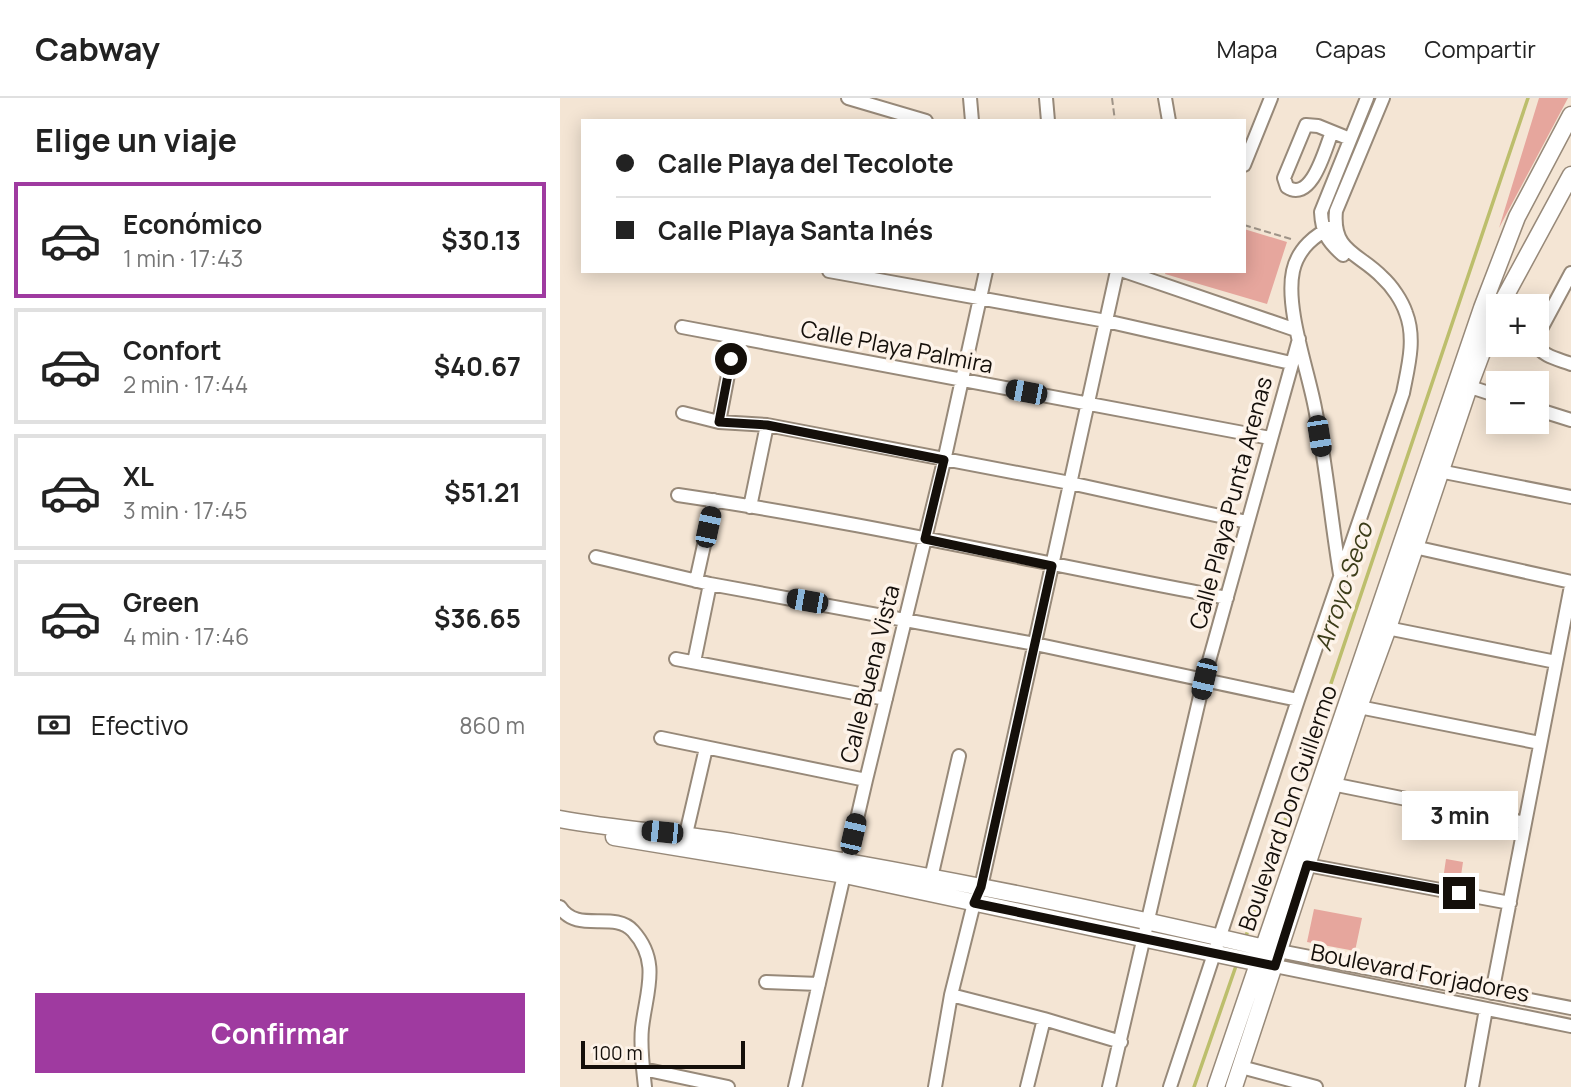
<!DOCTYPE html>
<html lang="es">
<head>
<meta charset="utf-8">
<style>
	body { margin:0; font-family:Manrope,sans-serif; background:#f2f2f2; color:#222; height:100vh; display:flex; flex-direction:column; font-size:26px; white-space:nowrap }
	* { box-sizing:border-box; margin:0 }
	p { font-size:23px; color:#767676 }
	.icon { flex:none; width:38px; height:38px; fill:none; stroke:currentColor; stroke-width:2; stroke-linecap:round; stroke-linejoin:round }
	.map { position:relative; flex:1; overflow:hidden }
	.sheet { display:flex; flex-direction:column; background:#fff; width:560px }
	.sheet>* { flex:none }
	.banner { position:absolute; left:21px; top:21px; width:665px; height:154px; border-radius:0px; box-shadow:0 4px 18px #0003; display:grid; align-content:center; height:154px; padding:0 35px; background:#fff }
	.tools { position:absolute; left:926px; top:196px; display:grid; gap:14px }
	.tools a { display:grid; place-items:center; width:63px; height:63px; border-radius:0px; background:#fff; box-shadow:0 4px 18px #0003; font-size:35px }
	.scale { position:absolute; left:21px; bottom:18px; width:164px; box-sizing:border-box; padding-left:7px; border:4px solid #140f0a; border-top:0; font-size:19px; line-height:24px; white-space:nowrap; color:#140f0a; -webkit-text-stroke:5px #fdf3e9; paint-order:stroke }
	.end { position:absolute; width:32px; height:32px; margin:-16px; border:9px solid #140f0a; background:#fff; box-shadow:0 0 0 4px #fff }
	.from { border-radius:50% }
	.bubble { position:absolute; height:49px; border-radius:0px; background:#fff; box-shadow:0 4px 18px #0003; font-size:23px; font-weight:700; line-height:49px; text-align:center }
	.car { position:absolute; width:21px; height:42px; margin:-21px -10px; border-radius:9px; box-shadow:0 0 5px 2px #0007; background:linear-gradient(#222 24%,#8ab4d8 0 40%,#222 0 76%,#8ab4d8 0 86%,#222 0) }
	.banner b { display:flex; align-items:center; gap:24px; height:66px; font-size:26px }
	.banner b+b { border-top:2px solid #e0e0e0 }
	.banner i { width:18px; height:18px; background:#222 }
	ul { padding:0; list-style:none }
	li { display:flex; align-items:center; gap:21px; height:116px; margin:0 14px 10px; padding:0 21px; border:4px solid #e0e0e0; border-radius:0px }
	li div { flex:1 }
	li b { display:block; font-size:26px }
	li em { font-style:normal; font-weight:700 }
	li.selected { border-color:#9f3aa0 }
	li>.icon { width:63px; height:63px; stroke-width:1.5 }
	h2 { padding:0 35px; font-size:32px; line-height:84px }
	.pay { display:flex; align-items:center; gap:18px; height:77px; padding:0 35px; font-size:26px }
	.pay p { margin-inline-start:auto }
	.action { display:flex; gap:14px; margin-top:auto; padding:14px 35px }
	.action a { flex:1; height:80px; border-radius:0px; background:#9f3aa0; color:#fff; font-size:28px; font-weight:700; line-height:80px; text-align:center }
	header { display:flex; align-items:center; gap:42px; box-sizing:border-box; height:98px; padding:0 35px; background:#fff; border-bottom:2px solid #e0e0e0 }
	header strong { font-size:33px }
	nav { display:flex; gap:38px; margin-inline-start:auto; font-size:24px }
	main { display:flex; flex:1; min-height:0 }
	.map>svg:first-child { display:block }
	.green { fill:#e6a69d }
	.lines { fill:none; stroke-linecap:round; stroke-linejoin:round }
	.stream { stroke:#bcbe6c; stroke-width:3.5 }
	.minor-casing { stroke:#978979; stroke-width:16 }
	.major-casing { stroke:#978979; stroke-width:19 }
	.path { stroke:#9e9387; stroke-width:2; stroke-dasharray:7 3.5; stroke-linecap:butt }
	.minor { stroke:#fff; stroke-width:12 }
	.major { stroke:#fff; stroke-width:16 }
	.route { stroke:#140f0a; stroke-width:9 }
	.labels { text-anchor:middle; stroke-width:7; stroke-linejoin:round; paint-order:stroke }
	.street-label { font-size:23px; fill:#140f0a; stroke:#fdf3e9 }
	.water-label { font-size:24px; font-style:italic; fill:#3d3e1a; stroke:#fdf3e9 }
</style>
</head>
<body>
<header>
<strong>Cabway</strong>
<nav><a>Mapa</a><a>Capas</a><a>Compartir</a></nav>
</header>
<main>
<section class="sheet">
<h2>Elige un viaje</h2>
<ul>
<li class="selected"><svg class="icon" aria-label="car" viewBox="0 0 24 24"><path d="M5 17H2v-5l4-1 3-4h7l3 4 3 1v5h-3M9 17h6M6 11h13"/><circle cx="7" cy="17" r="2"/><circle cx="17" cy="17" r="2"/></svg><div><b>Económico</b><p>1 min · 17:43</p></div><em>$30.13</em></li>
<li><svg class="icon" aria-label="car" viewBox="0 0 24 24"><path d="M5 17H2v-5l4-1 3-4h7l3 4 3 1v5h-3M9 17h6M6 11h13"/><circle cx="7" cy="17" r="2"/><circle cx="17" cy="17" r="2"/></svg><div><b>Confort</b><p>2 min · 17:44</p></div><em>$40.67</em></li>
<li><svg class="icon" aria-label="car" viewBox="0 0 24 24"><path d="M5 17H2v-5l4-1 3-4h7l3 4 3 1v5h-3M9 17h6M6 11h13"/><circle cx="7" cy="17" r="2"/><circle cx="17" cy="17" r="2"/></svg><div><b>XL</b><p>3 min · 17:45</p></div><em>$51.21</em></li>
<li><svg class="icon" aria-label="car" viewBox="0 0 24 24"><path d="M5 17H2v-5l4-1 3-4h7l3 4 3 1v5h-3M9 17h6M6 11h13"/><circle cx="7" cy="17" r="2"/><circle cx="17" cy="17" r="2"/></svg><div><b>Green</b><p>4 min · 17:46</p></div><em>$36.65</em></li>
</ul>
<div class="pay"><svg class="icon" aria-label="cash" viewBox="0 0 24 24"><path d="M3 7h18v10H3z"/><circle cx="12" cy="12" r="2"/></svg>Efectivo<p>860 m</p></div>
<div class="action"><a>Confirmar</a></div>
</section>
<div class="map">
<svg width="1011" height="989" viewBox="0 0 1011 989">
	<rect width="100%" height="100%" fill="#f4e5d4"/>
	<path class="green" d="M 979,0 L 1008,0 L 939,130 Z
		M 684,131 L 727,144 L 707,206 L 605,176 L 606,173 L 684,173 Z
		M 886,761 L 903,764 L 899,791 L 882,788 Z
		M 754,811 L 802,820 L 795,853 L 747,844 Z"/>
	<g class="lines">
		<path class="stream" d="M 685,841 L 968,0
			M 634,989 L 677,865"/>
		<g class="minor-casing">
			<path id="minor" d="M 288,0 L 366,23
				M 410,0 L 412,23
				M 486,0 L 488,23
				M 605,0 L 609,23
				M 772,34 C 765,51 752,105 727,89 L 724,80 L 746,27 L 758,28 L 790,41
				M 684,67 L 711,0
				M 775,127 C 755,137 738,150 733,173 C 725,210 748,272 755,310 C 766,365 771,421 780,476
				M 783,157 C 768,144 762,135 761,114 L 807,0
				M 269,173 L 546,223 L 731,265
				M 564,173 L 736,232
				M 122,229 L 710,340
				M 976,243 L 981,231 L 1011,175
				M 976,246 C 983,259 998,261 1011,266
				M 901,286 L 938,298
				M 976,311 L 1011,322
				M 123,315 L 159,324 L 207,327 L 510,385 L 687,424
				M 159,324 L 175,240
				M 879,373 L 1011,399
				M 118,397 C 302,424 484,466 667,500
				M 190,409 L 207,327
				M 854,449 L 1011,484
				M 36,459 L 150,486 L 475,546 L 738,602
				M 136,483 L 154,402
				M 822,529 L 996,564
				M 116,561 L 326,601
				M 134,564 L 150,486
				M 799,609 L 980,645
				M 101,640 L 306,682
				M 767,685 L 965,725
				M 126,736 L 146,650
				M 747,767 L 950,805
				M 371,780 L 399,658
				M 0,809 C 17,836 54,812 73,833 C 101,864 86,894 82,930 C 80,949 83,970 85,989
				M 719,853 L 1011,910
				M 715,868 L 1011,928
				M 206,884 L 259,886
				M 932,895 L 1011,488
				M 391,897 L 484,921 L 561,944
				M 681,969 L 756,989
				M 83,971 L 168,989
				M 235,989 L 306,682 L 384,363 L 426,173
				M 375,989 L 391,897 L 414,805 L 421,789 L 557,173
				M 467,989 L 484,921
				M 549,989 L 644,581 L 739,241
				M 610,989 L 738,602 L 843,295 C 848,269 856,241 846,215 C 842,203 832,188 822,179 C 799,155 772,154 776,113 L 823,0
				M 912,989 L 926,911"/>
		</g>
		<g class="major-casing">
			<path id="major" d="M 940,208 L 1011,77
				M 0,721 C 59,732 119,735 178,745 C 358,775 536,810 713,852
				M 54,739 L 285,777 L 709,867
				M 656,989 L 922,210 L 957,119 L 1011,17
				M 674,989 L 799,609 L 828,530 L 909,289 L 938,212"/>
		</g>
		<path class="path" d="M 552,0 L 555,23
			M 684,127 L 734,142"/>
		<use href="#minor" class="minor"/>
		<use href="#major" class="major"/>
	</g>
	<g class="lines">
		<path class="route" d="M 171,261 L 159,324 L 207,327 L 384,362 L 365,441 L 492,468 L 421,789 L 414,805 L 715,868 L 747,767 L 899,795"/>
	</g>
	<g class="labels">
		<g class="street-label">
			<text transform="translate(337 249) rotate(11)" y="8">Calle Playa Palmira</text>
			<text transform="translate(671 405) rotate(-75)" y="8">Calle Playa Punta Arenas</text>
			<text transform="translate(310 576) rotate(-76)" y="8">Calle Buena Vista</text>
			<text transform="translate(728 710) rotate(-71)" y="8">Boulevard Don Guillermo</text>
			<text transform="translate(860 875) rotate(11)" y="8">Boulevard Forjadores</text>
		</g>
		<g class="water-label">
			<text transform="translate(784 489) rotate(-71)" y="8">Arroyo Seco</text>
		</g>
	</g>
</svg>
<div class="tools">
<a>+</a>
<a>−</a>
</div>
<div class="scale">100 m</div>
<i class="end from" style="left:171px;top:261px"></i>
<i class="end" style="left:899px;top:795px"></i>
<div class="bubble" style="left:842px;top:693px;width:116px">3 min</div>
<i class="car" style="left:466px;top:294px;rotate:281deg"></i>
<i class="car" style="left:759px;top:338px;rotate:171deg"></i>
<i class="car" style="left:148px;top:429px;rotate:12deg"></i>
<i class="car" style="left:247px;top:503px;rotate:280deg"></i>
<i class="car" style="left:644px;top:581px;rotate:193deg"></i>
<i class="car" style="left:102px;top:734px;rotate:276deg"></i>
<i class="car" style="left:293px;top:736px;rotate:13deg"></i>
<div class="banner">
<b><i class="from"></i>Calle Playa del Tecolote</b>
<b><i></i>Calle Playa Santa Inés</b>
</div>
</div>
</main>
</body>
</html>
